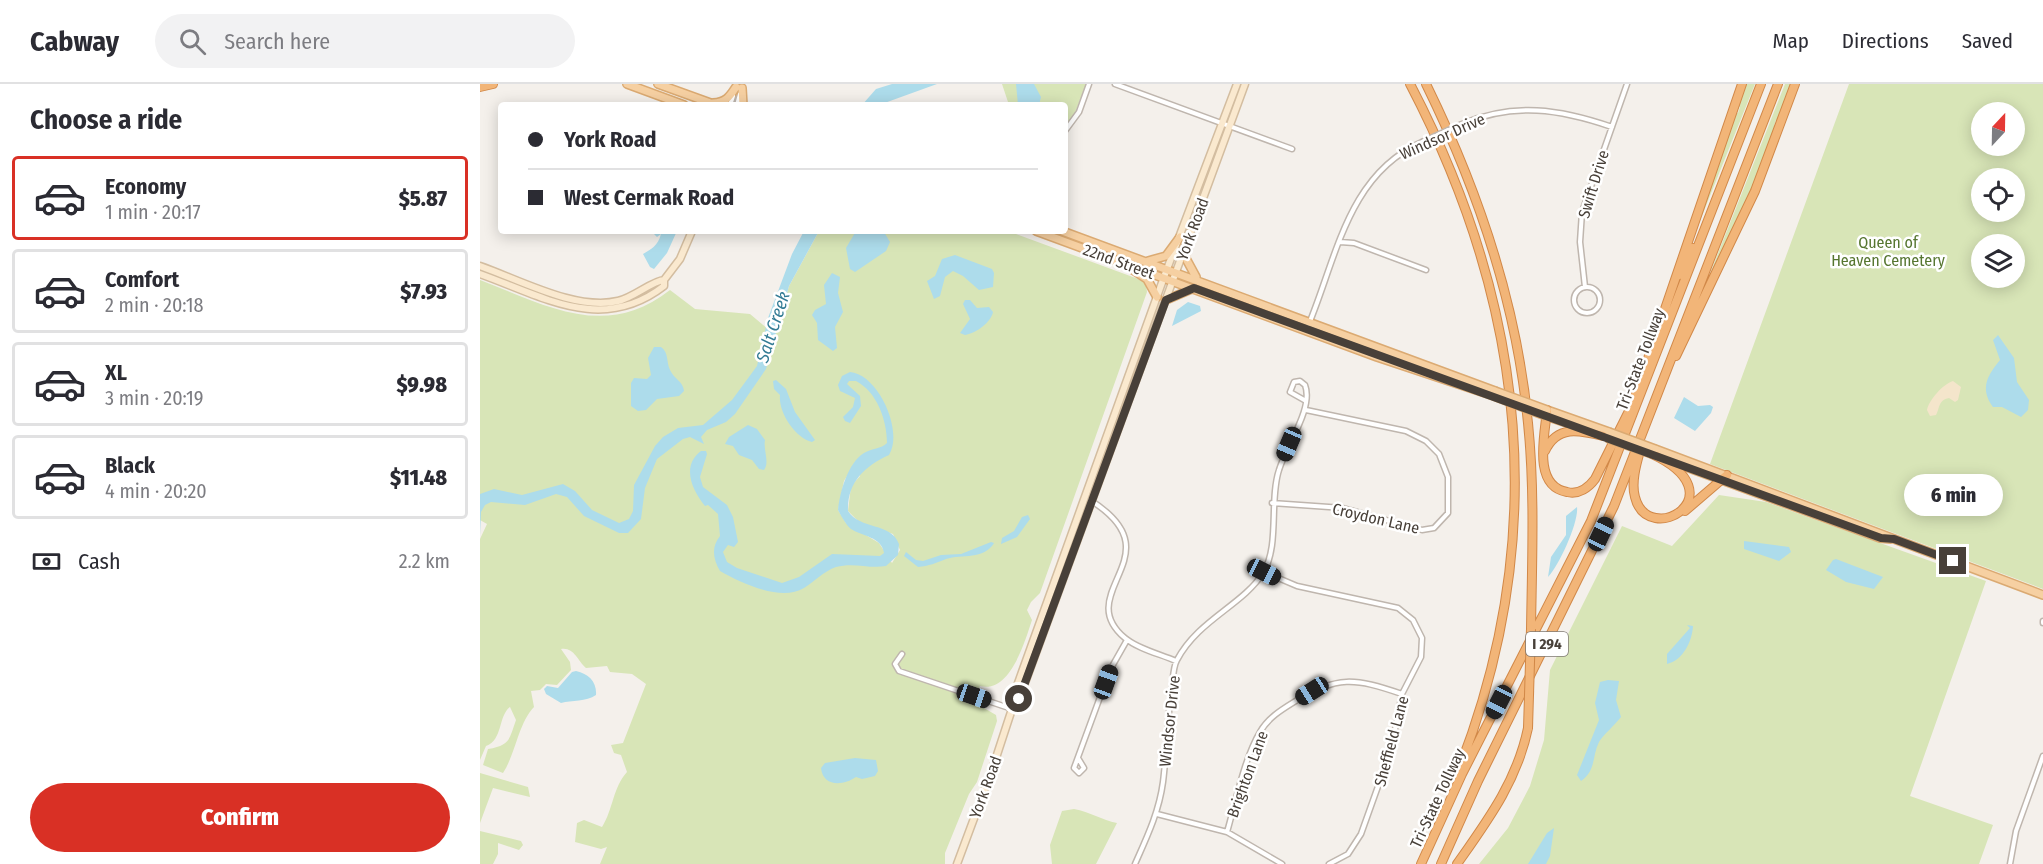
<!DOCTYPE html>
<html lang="en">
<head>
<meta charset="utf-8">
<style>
	body { margin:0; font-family:"Fira Sans Condensed",sans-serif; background:#f2f2f3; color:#2b2b33; height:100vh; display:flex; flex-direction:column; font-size:22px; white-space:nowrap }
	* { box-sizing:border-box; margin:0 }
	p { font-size:20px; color:#7c7c81 }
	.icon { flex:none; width:33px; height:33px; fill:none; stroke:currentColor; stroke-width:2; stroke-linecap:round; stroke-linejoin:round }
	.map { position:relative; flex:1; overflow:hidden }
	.details { display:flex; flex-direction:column; background:#fff; width:480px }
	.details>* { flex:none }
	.banner { position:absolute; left:18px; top:18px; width:570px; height:132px; border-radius:6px; box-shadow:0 3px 15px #0003; display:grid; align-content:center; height:132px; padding:0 30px; background:#fff }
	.needle { width:39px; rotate:22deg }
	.buttons { position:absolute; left:1491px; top:18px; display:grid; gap:12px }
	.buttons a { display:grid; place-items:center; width:54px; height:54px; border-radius:50%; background:#fff; box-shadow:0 3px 15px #0003; font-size:30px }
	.end { position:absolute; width:27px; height:27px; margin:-14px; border:8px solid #484039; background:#fff; box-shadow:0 0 0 3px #fff }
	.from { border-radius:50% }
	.bubble { position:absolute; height:42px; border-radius:21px; background:#fff; box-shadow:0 3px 15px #0003; font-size:20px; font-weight:800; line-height:42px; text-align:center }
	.car { position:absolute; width:18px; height:36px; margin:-18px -9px; border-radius:8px; box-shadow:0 0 4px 2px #0007; background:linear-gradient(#222 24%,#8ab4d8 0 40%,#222 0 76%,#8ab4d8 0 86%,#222 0) }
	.banner b { display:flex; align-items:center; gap:21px; height:57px; font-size:22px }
	.banner b+b { border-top:2px solid #e1e1e2 }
	.banner i { width:15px; height:15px; background:#2b2b33 }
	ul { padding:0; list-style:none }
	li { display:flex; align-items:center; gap:18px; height:84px; margin:0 12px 9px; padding:0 18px; border:3px solid #e1e1e2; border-radius:6px }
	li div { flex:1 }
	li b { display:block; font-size:22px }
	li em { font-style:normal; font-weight:800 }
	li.active { border-color:#d93025 }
	li>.icon { width:54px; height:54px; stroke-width:1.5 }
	h2 { padding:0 30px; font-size:27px; line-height:72px }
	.pay { display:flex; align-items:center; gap:15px; height:66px; padding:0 30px; font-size:22px }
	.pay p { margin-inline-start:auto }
	.cta { display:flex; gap:12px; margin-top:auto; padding:12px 30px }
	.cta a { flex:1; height:69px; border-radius:36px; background:#d93025; color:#fff; font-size:24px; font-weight:800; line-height:69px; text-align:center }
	header { display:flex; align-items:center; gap:36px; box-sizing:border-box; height:84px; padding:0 30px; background:#fff; border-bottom:2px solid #e1e1e2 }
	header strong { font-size:28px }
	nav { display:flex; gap:33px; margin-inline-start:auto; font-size:21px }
	.search { width:420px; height:54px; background:#f2f2f3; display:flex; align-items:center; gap:15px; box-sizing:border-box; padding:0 21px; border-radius:33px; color:#7c7c81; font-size:22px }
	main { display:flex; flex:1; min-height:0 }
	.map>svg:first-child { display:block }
	.green { fill:#d8e5b7; fill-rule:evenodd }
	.sand { fill:#f4e5cb }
	.water { fill:#addceb }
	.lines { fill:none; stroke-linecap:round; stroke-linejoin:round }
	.minor-casing { stroke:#bfb6ae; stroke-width:7 }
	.secondary-casing { stroke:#d3bda0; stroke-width:9 }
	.primary-casing { stroke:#dbaa72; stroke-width:10 }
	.motorway-casing { stroke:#d18848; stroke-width:10 }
	.minor { stroke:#fff; stroke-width:4 }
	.secondary { stroke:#fae9cf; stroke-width:6 }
	.primary { stroke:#f6d0a2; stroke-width:7 }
	.motorway { stroke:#f2b578; stroke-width:8 }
	.minor-bridge-casing { stroke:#bfb6ae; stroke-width:7; stroke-linecap:butt }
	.primary-bridge-casing { stroke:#dbaa72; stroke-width:10; stroke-linecap:butt }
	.motorway-bridge-casing { stroke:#d18848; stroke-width:10; stroke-linecap:butt }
	.minor-bridge { stroke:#fff; stroke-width:4 }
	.primary-bridge { stroke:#f6d0a2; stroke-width:7 }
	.motorway-bridge { stroke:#f2b578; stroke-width:8 }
	.route { stroke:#484039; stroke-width:8 }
	.labels { text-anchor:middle; stroke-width:5; stroke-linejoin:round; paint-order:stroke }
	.shield { fill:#fff; stroke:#7f7974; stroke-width:1.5 }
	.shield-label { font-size:15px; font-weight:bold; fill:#484039 }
	.street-label { font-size:16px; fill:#484039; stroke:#fff }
	.park-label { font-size:16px; fill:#567630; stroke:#fff }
	.water-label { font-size:18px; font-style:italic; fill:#347c95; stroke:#fff }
</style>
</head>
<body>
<header>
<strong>Cabway</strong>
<div class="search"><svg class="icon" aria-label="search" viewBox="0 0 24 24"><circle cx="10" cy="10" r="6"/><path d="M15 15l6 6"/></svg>Search here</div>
<nav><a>Map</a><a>Directions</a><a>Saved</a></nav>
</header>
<main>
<section class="details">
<h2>Choose a ride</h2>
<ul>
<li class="active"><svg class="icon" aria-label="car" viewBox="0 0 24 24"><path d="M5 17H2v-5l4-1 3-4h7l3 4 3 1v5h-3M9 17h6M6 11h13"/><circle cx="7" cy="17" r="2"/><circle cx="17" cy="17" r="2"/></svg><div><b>Economy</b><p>1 min · 20:17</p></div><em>$5.87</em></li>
<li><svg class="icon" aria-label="car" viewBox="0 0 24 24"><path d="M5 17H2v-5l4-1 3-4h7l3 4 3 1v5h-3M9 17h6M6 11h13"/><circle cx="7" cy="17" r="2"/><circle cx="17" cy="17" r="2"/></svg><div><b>Comfort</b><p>2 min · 20:18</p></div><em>$7.93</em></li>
<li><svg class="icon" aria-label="car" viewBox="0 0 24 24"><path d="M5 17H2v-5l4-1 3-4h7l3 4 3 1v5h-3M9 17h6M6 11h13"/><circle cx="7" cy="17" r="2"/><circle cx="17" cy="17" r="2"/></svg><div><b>XL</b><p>3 min · 20:19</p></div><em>$9.98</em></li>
<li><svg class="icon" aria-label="car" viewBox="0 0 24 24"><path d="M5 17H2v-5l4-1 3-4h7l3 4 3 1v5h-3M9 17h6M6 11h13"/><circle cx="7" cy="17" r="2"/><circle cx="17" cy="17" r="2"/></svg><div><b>Black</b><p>4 min · 20:20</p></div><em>$11.48</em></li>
</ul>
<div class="pay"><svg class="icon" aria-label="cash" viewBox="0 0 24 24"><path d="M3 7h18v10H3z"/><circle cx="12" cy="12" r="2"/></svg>Cash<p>2.2 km</p></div>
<div class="cta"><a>Confirm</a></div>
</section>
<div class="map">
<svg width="1563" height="780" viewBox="0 0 1563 780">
	<rect width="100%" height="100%" fill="#f4f0eb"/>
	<path class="green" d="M 522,0 L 606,0 L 595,29 L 585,43 L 585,21 L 529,21 Z
		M 1266,0 L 1275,0 L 1205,174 L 1255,28 L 1258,29 L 1260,23 L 1257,22 Z
		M 1305,0 L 1311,0 L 1299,37 L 1296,36 L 1294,42 L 1297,44 L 1266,121 L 1220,215 Z
		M 1369,0 L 1563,0 L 1563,505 L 1230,380 ZM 1502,28 L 1534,28 L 1534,62 L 1502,62 ZM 1502,94 L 1534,94 L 1534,128 L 1502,128 ZM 1502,160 L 1534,160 L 1534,194 L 1502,194 Z
		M 339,147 L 528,147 L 661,196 L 666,200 L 667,208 L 560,509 L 551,518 L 547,526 L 552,536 C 545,557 530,610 500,602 L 494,615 L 505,620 L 504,624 L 516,631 L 517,637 L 497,698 L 489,710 L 465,769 L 465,780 L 120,780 L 127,763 L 121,765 L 95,758 L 97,739 L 104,736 L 122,743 C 133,726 133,703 147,688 L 141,671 L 134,669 L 131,661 L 143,659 L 166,600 L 152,590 L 130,588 L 127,582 L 106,584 C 97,576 94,563 81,565 L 90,578 L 91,586 L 77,601 L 66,600 L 60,606 L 51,607 L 54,623 C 38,640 36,669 23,689 L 3,681 L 8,665 C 30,661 29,656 36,636 L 30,623 C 18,632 23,656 6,662 L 0,676 L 0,455 L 7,440 L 0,436 L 0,196 C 66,221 125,257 190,206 L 215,225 L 270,230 L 295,251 L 309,202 ZM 372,384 L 380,392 L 371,402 L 368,427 L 379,438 L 413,450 L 420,466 L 412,479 L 399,459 L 366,439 L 358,426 L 364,397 Z
		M 1239,411 L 1286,418 L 1506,497 L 1430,712 L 1513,741 L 1499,780 L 999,780 L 1028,744 L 1050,702 L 1064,656 L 1070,586 L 1142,442 L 1192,462 Z
		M 0,689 L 48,703 L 50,713 L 13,704 L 0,739 Z
		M 594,725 C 610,728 622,736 637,739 L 616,780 L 572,780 L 570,761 L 582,727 Z
		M 0,747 L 41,757 L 43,761 L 39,766 L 18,759 L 18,770 L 13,780 L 0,780 Z"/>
	<path class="sand" d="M 1473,297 L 1481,303 L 1478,316 L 1475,318 L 1469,314 C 1458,316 1460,324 1456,331 L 1450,332 L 1447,326 C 1449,316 1463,300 1473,297 Z"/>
	<path class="water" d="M 412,0 L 457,0 L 399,21 L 382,21 L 396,5 Z
		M 536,0 L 554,0 L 561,13 L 559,21 L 538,21 Z
		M 177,147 L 197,147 L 187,169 L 174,185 L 170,183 L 163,170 C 171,165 178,162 181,150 L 177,153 L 174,150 Z
		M 324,147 L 339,147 L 309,202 L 286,285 L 255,330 L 246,338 L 227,346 L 221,353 L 224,360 L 210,353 L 203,355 L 177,375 L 165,404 L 161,435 L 148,449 L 139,449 L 104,432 L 87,413 L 76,410 L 45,421 L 11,418 L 5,421 L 1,428 L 0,451 L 0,410 L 14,405 L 42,411 L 83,400 L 95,407 L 112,426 L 139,439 L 149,435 L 153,427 L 154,401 L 175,362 L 183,353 L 198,344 L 223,341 L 252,316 L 277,282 L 288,234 L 312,170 Z
		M 376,147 L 404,148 L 410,158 L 406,167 L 375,188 L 370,185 L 366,164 Z
		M 475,171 L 512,185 L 514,189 L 513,203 L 499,206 L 483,192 L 473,187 L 465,193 L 460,212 L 454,215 L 447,197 L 455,192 L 462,175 Z
		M 352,189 L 360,193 L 358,209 L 363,228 L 355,243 L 357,264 L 353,267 L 338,256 L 337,239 L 332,231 L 335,226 L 346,220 L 344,201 Z
		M 485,216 L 490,216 L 497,224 L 509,223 L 513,228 C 511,238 497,249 485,251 L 480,249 L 490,235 L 483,220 Z
		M 708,218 L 720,222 L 721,227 L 692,242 L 697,226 Z
		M 1518,251 L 1534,274 L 1537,298 L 1549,316 L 1548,326 L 1541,333 L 1522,323 L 1513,323 C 1499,304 1508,291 1520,276 L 1513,256 Z
		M 174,263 L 181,263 C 189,269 186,277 190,286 C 194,295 203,297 204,307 L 199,312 L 177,315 L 166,326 L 158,327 L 151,322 L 151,299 L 154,294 L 167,295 L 171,291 L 168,274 Z
		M 370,288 C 398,290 424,347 409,371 C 385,382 367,398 368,427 C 380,446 411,438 419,460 L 418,471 L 406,482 C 389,485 374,478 356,483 C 344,487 334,498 324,504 C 301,518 261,499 240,487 C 233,475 231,463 240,452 L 238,430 L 228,421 L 225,422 C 212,406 201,382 221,367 L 226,367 L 227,370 L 220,393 L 223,403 L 247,421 L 253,433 L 258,458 L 254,463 L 248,461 L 243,468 L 247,478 L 257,484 L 302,499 L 319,493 L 352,470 L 400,472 L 404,469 C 402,453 382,452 371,445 C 366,441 360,430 358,426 C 360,407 368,379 384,369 C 392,364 401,365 407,359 C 407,336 397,308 376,297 L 369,297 L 367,300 L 380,312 L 381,322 L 370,339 L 365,337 L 363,333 L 373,323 L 375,314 L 360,307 L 358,301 L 362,292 Z
		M 296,296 L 306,305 L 315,328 L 335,356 L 332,358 C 315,354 298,328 300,311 L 294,305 L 293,297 Z
		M 1204,313 L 1218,322 L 1230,321 L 1233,323 L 1231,329 L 1215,347 L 1194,334 Z
		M 268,341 L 277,345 L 285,356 C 283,366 290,378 284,386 L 279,385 L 272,376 L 259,371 L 253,362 L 245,360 L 249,353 Z
		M 1097,423 C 1099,438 1079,482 1068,493 L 1071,473 L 1086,451 L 1086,432 Z
		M 548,431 L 550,435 L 537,453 L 521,460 L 522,454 L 534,447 L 542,433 Z
		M 1264,457 L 1309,463 L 1311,468 L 1299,477 L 1264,465 Z
		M 511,458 L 514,459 C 504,476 482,470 466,475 C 456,479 449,482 438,483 L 424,472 L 426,468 L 436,476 L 443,477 L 461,471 L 481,470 Z
		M 1356,475 L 1403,493 L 1394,505 L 1366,498 L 1346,486 L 1353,476 Z
		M 1207,541 L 1213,542 C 1212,558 1203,576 1187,580 L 1187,570 L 1210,544 Z
		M 96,587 C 109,590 117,598 116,611 C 106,618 92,616 81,619 L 66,610 L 64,605 L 67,602 L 78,604 L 92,588 Z
		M 1128,596 L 1139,597 L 1136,616 L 1141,633 C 1135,641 1123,651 1119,658 C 1112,672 1116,687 1101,697 L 1097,691 L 1119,636 L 1115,619 L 1120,598 Z
		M 375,674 L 396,676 L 398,687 L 395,692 L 382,695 L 376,693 C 363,702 343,703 341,684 L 345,679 Z
		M 1074,744 L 1070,772 L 1066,780 L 1048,780 L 1067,749 Z"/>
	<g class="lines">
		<g class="minor-casing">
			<path id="minor" d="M 635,0 L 812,65
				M 250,21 L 253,12
				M 257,21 L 260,10
				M 982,40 C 1034,18 1080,25 1132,43
				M 585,47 L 599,28 L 609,0
				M 860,158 L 874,159 L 946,186
				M 1105,203 L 1100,158 L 1102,128 L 1147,0
				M1094 216a13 13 0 1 1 26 0a13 13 0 1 1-26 0Z
				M 826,247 C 856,178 866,91 942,58
				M 610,416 C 698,471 590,508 645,554 C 658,565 680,570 696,577
				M 792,419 L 863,424 L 942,446 L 954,444 L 968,429 L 968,393 L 959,370 L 946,357 L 926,347 L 826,326
				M 784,488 L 817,502 L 918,524 L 933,536 L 942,554 L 941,573 L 922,610 L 911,666 L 881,750 L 868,770 L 849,780
				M 1563,537 L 1563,539
				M 422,570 L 415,580 L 419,587 L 532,625
				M 598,674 L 604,684 L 599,689 L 594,684 L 630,586 L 647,556
				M 677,730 L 747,748 L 802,780
				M 747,748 C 756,717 764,675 780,648 C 788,634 801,626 814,618 C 857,591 875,594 922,610
				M 655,780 C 667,753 679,728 683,698 C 687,666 687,635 692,603 C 693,595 693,583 697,576 C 718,536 763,521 783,489 C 800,462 789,416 799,386 C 806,362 834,324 825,301 L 820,297 L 814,298 L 810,308 L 826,317
				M 1530,780 L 1536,747 L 1563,672"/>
		</g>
		<g class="secondary-casing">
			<path id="secondary" d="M 0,182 C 40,196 96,227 138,217 C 153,214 172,197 184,196
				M 0,190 C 64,213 122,250 184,202 L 184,196 L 200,175 L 212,147
				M 532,625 L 539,615 L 765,0
				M 477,780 L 512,686 L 532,625 L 533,613 L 684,193 L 757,0"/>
		</g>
		<g class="primary-casing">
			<path id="primary" d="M 147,0 L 204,21
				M 178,0 L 236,21
				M 262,4 L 263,21
				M 233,19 C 246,19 250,12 256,3
				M 556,147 L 897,273 L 1014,312
				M 582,147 L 1015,307
				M 703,169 L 716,193
				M 668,177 L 686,172 L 700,153
				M 650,184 L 667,195 L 677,213
				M 686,216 L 714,204
				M 1067,326 L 1129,348
				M 1066,332 L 1108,346
				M 1175,365 L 1563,511
				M 1182,374 L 1400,454 L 1411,455"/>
		</g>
		<g class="motorway-casing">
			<path id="motorway" d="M 930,0 C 1047,224 1071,454 977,690
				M 946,0 C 998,106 1037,221 1048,339 C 1055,407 1052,477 1051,545
				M 0,3 L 13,0
				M 1199,191 L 1213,164
				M 1196,272 L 1275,107 L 1315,0
				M 1067,326 C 1065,350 1052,402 1087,408 C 1099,411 1109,403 1115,395 L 1148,329
				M 1148,333 L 1262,0
				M 1065,367 C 1077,341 1099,346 1123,352
				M 1160,367 C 1156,381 1151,399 1155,413 C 1168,465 1260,411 1172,370
				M 1205,427 L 1247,391
				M 941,780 L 982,690 L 1111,437 L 1281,0
				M 961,780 L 998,697 L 1134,422 L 1298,0
				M 977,780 C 1008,736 1037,697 1048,644"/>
		</g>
		<use href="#minor" class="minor"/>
		<use href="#secondary" class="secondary"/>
		<use href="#primary" class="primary"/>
		<use href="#motorway" class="motorway"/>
		<g class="minor-bridge-casing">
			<path id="minor-bridge" d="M 942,58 L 982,40"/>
		</g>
		<g class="primary-bridge-casing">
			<path id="primary-bridge" d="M 1015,307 L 1067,326
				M 1014,312 L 1066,332
				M 1129,348 L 1175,365
				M 1127,354 L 1172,370"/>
		</g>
		<g class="motorway-bridge-casing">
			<path id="motorway-bridge" d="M 1048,644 L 1051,545"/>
		</g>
		<use href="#minor-bridge" class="minor-bridge"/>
		<use href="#primary-bridge" class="primary-bridge"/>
		<use href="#motorway-bridge" class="motorway-bridge"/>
	</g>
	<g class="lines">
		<path class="route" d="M 539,615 L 686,216 L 714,204 L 1401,454 L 1414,455 L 1473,477"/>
	</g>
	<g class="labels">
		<rect class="shield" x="1046" y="548" width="42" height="24" rx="4.5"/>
		<g class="shield-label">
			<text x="1067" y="565">I 294</text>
		</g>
		<g class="street-label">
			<text transform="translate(962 52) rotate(-24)" y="6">Windsor Drive</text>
			<text transform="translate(1113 100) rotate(-73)" y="6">Swift Drive</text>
			<text transform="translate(712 145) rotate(-70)" y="6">York Road</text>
			<text transform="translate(639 177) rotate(20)" y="6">22nd Street</text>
			<text transform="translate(1160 275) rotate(-69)" y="6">Tri-State Tollway</text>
			<text transform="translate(896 434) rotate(13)" y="6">Croydon Lane</text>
			<text transform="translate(689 637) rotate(-84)" y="6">Windsor Drive</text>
			<text transform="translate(911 657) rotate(-75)" y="6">Sheffield Lane</text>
			<text transform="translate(767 690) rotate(-70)" y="6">Brighton Lane</text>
			<text transform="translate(505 703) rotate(-70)" y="6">York Road</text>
			<text transform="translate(957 714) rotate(-65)" y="6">Tri-State Tollway</text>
		</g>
		<g class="park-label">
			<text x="1408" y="164">Queen of<tspan x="1408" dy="18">Heaven Cemetery</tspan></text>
		</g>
		<g class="water-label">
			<text transform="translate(293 243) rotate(-72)" y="6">Salt Creek</text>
		</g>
	</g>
</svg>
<div class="buttons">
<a><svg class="needle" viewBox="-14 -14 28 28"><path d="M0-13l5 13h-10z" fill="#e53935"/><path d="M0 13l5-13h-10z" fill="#7c7c81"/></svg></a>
<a><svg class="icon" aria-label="locate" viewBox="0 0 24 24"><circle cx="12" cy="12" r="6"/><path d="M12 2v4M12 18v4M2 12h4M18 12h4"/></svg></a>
<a><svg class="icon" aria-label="layers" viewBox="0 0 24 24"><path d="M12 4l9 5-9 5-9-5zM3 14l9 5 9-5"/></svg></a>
</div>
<i class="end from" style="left:539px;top:615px"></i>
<i class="end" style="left:1473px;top:477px"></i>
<div class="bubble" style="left:1424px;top:390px;width:99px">6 min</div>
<i class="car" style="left:809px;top:360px;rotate:203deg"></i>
<i class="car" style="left:1121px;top:450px;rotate:25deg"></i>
<i class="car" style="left:784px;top:488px;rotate:117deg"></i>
<i class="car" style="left:626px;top:598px;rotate:20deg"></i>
<i class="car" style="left:832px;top:607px;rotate:238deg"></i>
<i class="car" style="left:494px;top:612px;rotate:109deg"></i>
<i class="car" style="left:1019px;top:618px;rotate:207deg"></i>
<div class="banner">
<b><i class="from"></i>York Road</b>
<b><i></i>West Cermak Road</b>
</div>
</div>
</main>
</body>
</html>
